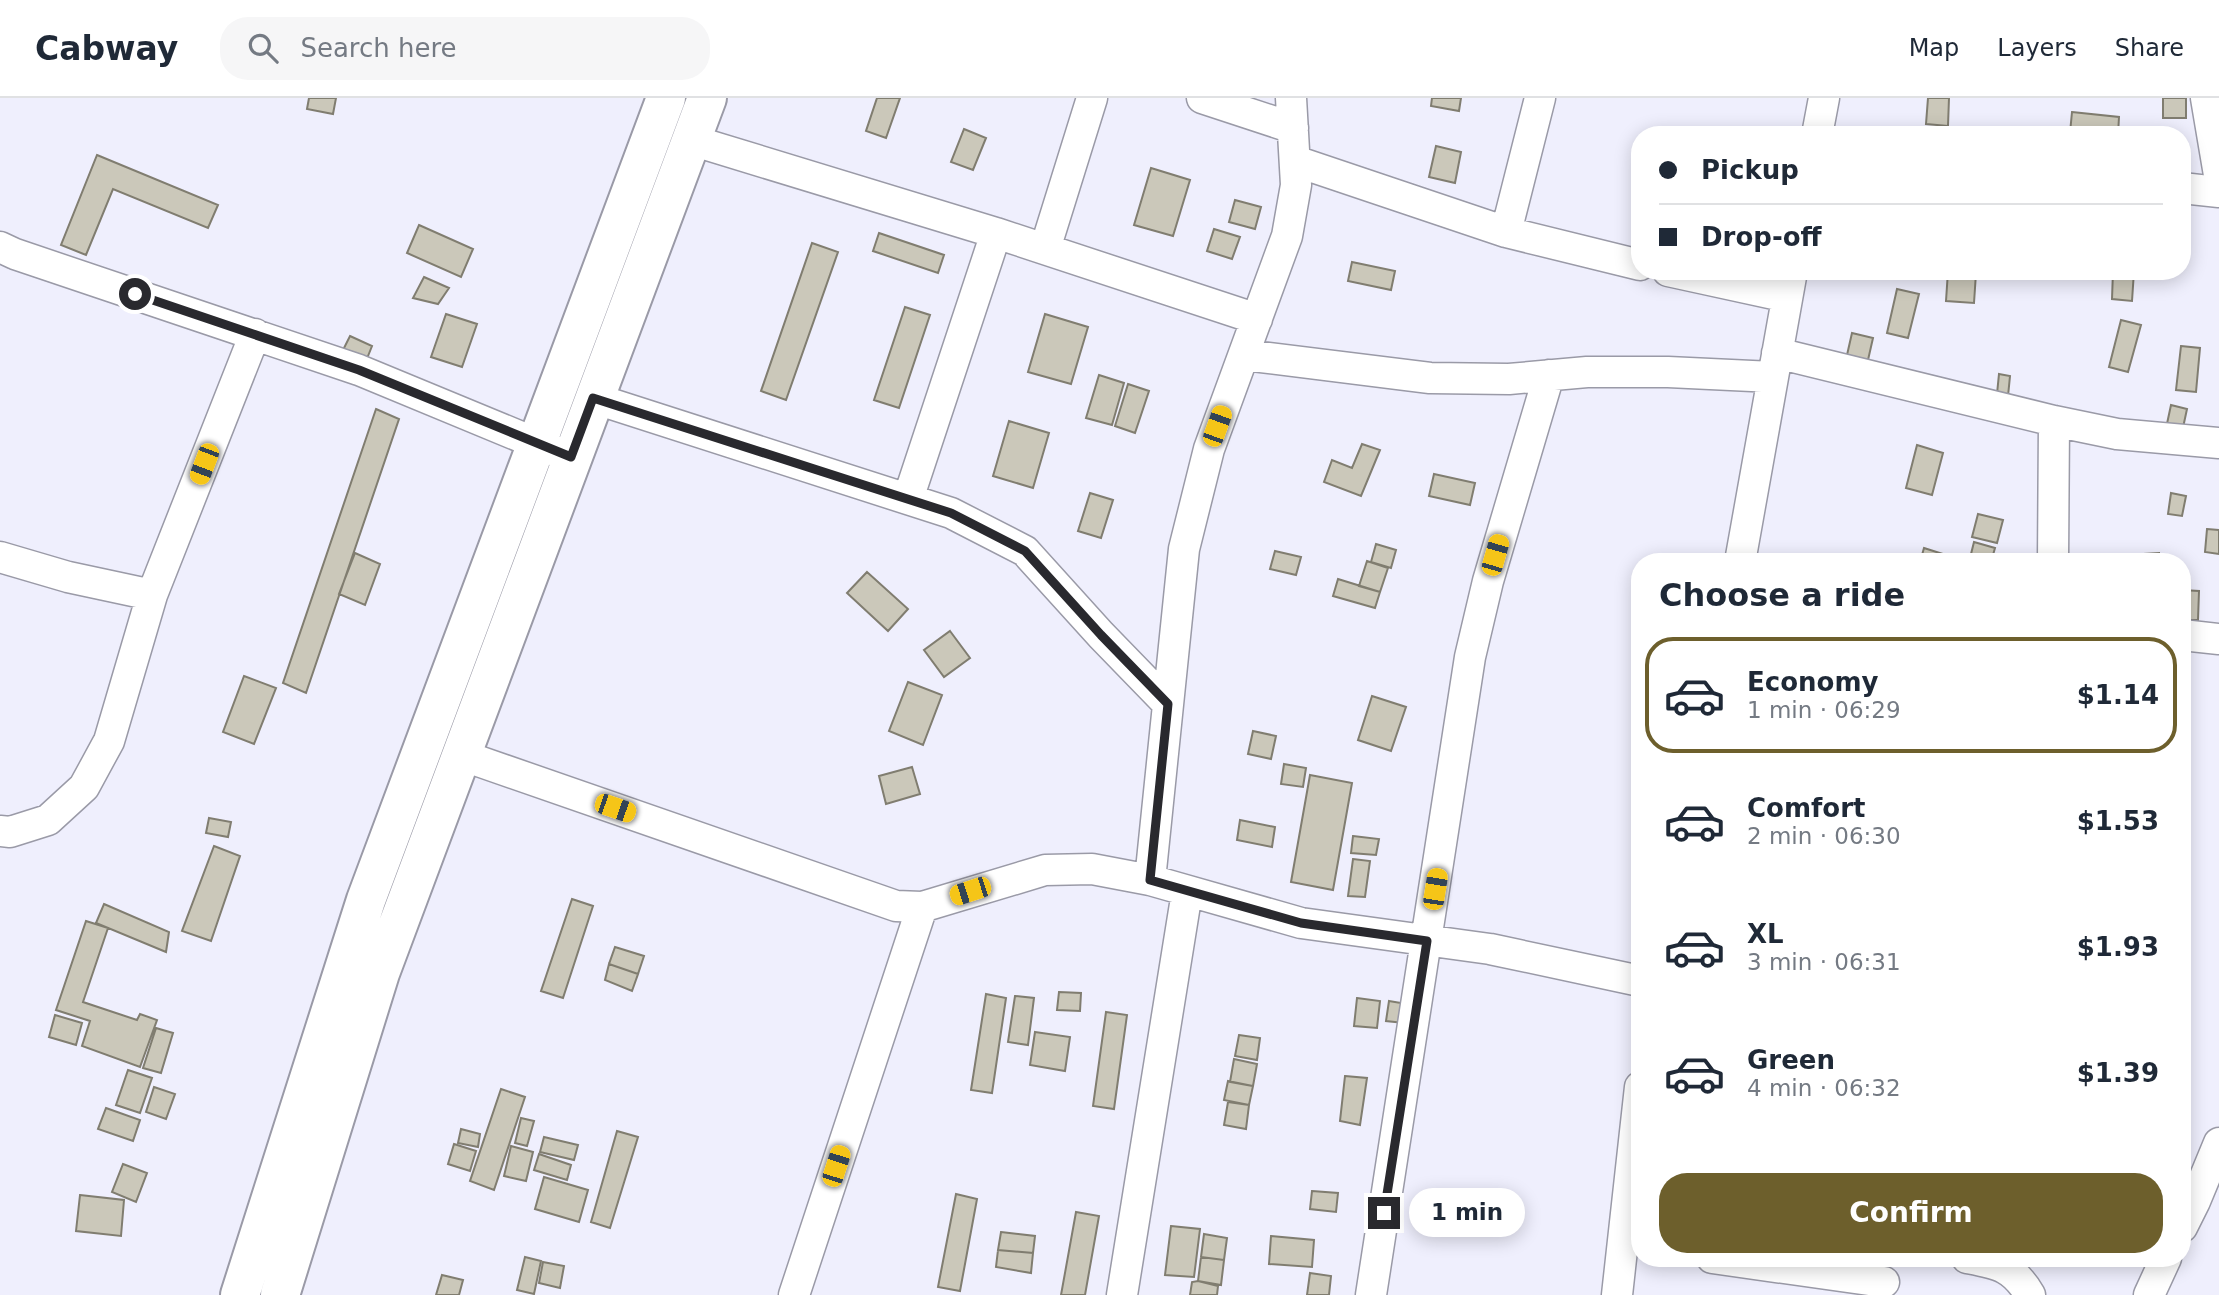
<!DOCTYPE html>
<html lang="en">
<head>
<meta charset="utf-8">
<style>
	body { margin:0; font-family:"DejaVu Sans",sans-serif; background:#f6f6f7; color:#1f2937; height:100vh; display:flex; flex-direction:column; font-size:26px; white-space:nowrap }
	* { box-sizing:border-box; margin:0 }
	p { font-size:23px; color:#747a83 }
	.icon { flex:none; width:38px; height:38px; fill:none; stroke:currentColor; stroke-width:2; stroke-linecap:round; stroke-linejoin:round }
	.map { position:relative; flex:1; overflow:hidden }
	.details { position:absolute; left:1631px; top:455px; width:560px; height:714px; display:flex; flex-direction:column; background:#fff; border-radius:28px; box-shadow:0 4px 18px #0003 }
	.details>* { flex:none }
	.guide { position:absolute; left:1631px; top:28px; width:560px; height:154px; border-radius:28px; box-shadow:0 4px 18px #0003; display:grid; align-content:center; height:154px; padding:0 28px; background:#fff }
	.end { position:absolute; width:32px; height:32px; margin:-16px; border:9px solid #29292e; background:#fff; box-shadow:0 0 0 4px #fff }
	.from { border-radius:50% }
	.bubble { position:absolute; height:49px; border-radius:24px; background:#fff; box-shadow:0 4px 18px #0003; font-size:23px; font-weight:600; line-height:49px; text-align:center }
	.car { position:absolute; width:21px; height:42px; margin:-21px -10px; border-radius:9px; box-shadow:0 0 5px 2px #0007; background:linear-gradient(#f5c518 24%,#345 0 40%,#f5c518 0 76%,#345 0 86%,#f5c518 0) }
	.guide b { display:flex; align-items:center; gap:24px; height:66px; font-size:26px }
	.guide b+b { border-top:2px solid #e0e1e3 }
	.guide i { width:18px; height:18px; background:#1f2937 }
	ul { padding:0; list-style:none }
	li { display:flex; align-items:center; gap:21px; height:116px; margin:0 14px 10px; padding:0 14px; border:4px solid transparent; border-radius:28px }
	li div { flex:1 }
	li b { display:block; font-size:26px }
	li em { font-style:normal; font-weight:600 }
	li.on { border-color:#6d5f2c }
	li>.icon { width:63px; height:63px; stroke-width:1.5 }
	h2 { padding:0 28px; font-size:32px; line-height:84px }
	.cta { display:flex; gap:14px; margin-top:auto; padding:14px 28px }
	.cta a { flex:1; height:80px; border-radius:28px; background:#6d5f2c; color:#fff; font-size:28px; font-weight:600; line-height:80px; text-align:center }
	header { display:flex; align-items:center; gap:42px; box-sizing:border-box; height:98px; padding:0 35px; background:#fff; border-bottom:2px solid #e0e1e3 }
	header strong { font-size:33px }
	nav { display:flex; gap:38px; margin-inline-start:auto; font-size:24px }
	.search { width:490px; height:63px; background:#f6f6f7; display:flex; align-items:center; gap:18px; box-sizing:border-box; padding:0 24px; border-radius:28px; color:#747a83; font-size:26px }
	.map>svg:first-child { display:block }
	.building { fill:#cbc8ba; stroke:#807d70; stroke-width:2 }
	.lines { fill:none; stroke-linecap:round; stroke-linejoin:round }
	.street-casing { stroke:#9a9aa7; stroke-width:33 }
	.secondary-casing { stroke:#9a9aa7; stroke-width:42 }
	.street { stroke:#fff; stroke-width:30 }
	.secondary { stroke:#fff; stroke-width:38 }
	.route { stroke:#29292e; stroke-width:9 }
</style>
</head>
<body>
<header>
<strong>Cabway</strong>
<div class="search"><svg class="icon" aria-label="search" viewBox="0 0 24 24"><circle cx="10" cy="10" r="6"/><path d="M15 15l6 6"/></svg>Search here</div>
<nav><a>Map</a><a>Layers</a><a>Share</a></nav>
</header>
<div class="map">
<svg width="2219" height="1197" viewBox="0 0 2219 1197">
	<rect width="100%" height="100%" fill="#efeffd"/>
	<path class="building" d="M 309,0 L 336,0 L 333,16 L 307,11 Z
		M 877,0 L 900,0 L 886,40 L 866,33 Z
		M 1432,0 L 1461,0 L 1459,13 L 1431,8 Z
		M 1928,0 L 1949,0 L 1948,28 L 1926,26 Z
		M 2163,0 L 2186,0 L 2186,20 L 2163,20 Z
		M 2072,14 L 2119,19 L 2118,37 L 2070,35 Z
		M 964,31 L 986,40 L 973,72 L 951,64 Z
		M 1436,48 L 1461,54 L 1455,85 L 1429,79 Z
		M 97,57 L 218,107 L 208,130 L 113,91 L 86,157 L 61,147 Z
		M 1151,70 L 1190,82 L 1173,138 L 1134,127 Z
		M 1235,102 L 1261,109 L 1255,131 L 1229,124 Z
		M 419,127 L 473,151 L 461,179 L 407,155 Z
		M 1214,131 L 1240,139 L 1232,161 L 1207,153 Z
		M 879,135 L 944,157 L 938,175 L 873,153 Z
		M 812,145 L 838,154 L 786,302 L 761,293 Z
		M 1352,164 L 1395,173 L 1391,192 L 1348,183 Z
		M 1948,173 L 1976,175 L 1974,205 L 1946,203 Z
		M 2113,173 L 2134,173 L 2132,203 L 2112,201 Z
		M 424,179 L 449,190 L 438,206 L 413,200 Z
		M 1897,191 L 1919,196 L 1908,240 L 1887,235 Z
		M 905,209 L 930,217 L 899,310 L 874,302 Z
		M 446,216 L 477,226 L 462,269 L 431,259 Z
		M 1045,216 L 1088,229 L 1071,286 L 1028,274 Z
		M 2121,222 L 2141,227 L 2128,274 L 2109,269 Z
		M 1852,235 L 1873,240 L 1868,262 L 1847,257 Z
		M 350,238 L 372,248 L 366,263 L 343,252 Z
		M 2181,248 L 2200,250 L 2196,294 L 2176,292 Z
		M 1999,276 L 2010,278 L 2008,298 L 1997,296 Z
		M 1099,277 L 1124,285 L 1112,327 L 1086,320 Z
		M 1128,286 L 1149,293 L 1135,335 L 1115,328 Z
		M 2171,307 L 2187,311 L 2181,339 L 2165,335 Z
		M 376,311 L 399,321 L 306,595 L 283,585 Z
		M 1009,323 L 1049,335 L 1033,390 L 993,378 Z
		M 1362,346 L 1380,352 L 1361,398 L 1324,384 L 1332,362 L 1352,370 Z
		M 1917,347 L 1943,355 L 1932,397 L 1906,390 Z
		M 1434,376 L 1475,385 L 1470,407 L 1429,398 Z
		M 1090,395 L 1113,402 L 1101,440 L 1078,433 Z
		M 2171,395 L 2186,398 L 2182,418 L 2168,416 Z
		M 1978,416 L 2003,422 L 1997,445 L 1972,439 Z
		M 2207,431 L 2219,432 L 2219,456 L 2205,454 Z
		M 1974,444 L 1995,450 L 1991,464 L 1970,460 Z
		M 1376,446 L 1396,452 L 1391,470 L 1371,464 Z
		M 1924,450 L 1968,464 L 1920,464 Z
		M 1275,453 L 1301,459 L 1296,477 L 1270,471 Z
		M 355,455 L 380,466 L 365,507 L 339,496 Z
		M 2159,455 L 2159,464 L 2144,464 L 2144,456 Z
		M 1367,463 L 1388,470 L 1380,494 L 1359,488 Z
		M 867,474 L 908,511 L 888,533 L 847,495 Z
		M 1338,481 L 1380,494 L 1375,510 L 1333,498 Z
		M 2182,492 L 2199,493 L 2198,522 L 2182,522 Z
		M 950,533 L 970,560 L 944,579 L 924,552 Z
		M 244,578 L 276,590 L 254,646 L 223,634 Z
		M 908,584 L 942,597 L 923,647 L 889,633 Z
		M 1372,598 L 1406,609 L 1391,653 L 1358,642 Z
		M 1253,633 L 1276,638 L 1271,661 L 1248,656 Z
		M 1284,666 L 1306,670 L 1303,689 L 1281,686 Z
		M 912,669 L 920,696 L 886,706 L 879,678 Z
		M 1310,677 L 1352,685 L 1333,792 L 1291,784 Z
		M 209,720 L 231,724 L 228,739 L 206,735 Z
		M 1240,722 L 1275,729 L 1272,749 L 1237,742 Z
		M 1353,738 L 1379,741 L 1376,757 L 1351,755 Z
		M 214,748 L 240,758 L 211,843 L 182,833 Z
		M 1353,761 L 1370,763 L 1365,799 L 1348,798 Z
		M 572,801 L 593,808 L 563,900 L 541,893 Z
		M 104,806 L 169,834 L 166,854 L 96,825 Z
		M 86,823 L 108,830 L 83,904 L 137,922 L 140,916 L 157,922 L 140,969 L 82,948 L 90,923 L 56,912 Z
		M 615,849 L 644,858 L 638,876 L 609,866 Z
		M 609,866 L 638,876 L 632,893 L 605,882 Z
		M 1059,894 L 1081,895 L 1080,913 L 1057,912 Z
		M 986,896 L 1006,900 L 992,995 L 971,992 Z
		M 1015,898 L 1034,900 L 1028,947 L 1008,944 Z
		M 1357,900 L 1380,903 L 1377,930 L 1354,928 Z
		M 1389,903 L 1407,906 L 1404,925 L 1386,923 Z
		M 1106,914 L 1127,917 L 1114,1011 L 1093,1008 Z
		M 55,917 L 82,925 L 76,947 L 49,939 Z
		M 156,930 L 173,935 L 161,975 L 143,970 Z
		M 1035,934 L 1070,939 L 1065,973 L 1030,967 Z
		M 1239,937 L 1260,940 L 1257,962 L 1235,958 Z
		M 1234,961 L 1257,966 L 1253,988 L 1230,984 Z
		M 128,972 L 152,980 L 140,1015 L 116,1007 Z
		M 1345,978 L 1367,980 L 1360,1027 L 1340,1023 Z
		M 1228,983 L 1253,988 L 1249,1007 L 1224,1002 Z
		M 154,989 L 175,996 L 166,1021 L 146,1014 Z
		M 501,991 L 525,999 L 494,1092 L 470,1083 Z
		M 1228,1004 L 1249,1007 L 1246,1031 L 1224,1027 Z
		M 106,1010 L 140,1022 L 133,1043 L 98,1031 Z
		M 521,1020 L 534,1023 L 527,1048 L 515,1045 Z
		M 461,1031 L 480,1036 L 478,1049 L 458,1045 Z
		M 617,1033 L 638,1039 L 610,1130 L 591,1124 Z
		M 544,1039 L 578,1047 L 574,1062 L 540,1054 Z
		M 454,1046 L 476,1053 L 470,1073 L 448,1066 Z
		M 511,1048 L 533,1054 L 526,1083 L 504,1078 Z
		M 539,1056 L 571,1067 L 567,1082 L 534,1072 Z
		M 123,1066 L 147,1075 L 136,1104 L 112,1094 Z
		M 544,1079 L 588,1092 L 579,1124 L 535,1111 Z
		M 1312,1093 L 1338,1095 L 1336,1114 L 1310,1111 Z
		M 956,1096 L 977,1101 L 960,1193 L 938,1189 Z
		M 80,1097 L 124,1102 L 121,1138 L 76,1133 Z
		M 1076,1114 L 1099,1118 L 1085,1197 L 1061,1197 Z
		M 1171,1128 L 1200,1131 L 1194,1179 L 1165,1177 Z
		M 1001,1134 L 1035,1138 L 1033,1155 L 998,1152 Z
		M 1204,1136 L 1227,1140 L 1224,1162 L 1201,1159 Z
		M 1271,1138 L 1314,1142 L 1312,1169 L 1269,1166 Z
		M 998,1152 L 1033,1155 L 1031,1175 L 996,1169 Z
		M 525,1159 L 541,1163 L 534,1196 L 517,1192 Z
		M 1201,1159 L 1224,1162 L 1221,1187 L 1198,1183 Z
		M 543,1164 L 564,1168 L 560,1190 L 539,1185 Z
		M 1310,1175 L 1331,1178 L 1329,1197 L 1307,1197 Z
		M 442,1177 L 463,1182 L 459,1197 L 436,1197 Z
		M 1198,1183 L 1218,1188 L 1217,1197 L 1190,1197 L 1192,1184 Z"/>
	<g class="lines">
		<g class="street-casing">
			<path id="street" d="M 1202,0 L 1293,30
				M 2206,0 L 2219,77
				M 1817,37 L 1824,0
				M 691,42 L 996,135 L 1257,221
				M 1295,63 L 1506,134 L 1640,167
				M 2182,90 L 2219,94
				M 1506,134 L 1540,0
				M 0,149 L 15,156 L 359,272 L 555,353
				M 1045,151 L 1092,0
				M 1668,173 L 1787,199
				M 1777,255 L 2054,323 L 2117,336 L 2219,345
				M 1244,257 L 1430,280 L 1509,281 L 1587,274 L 1668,274 L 1773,279
				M 593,300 L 951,415 L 1025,453 L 1101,537 L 1168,606
				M 908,401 L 996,135
				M 0,459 L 68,479 L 152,497
				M 1740,464 L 1792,173
				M 2053,464 L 2054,323
				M 2182,537 L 2219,541
				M 461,657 L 896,808 L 922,809 L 1045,772 L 1092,771 L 1150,782 L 1301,825 L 1490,851 L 1640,883
				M 0,733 L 10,734 L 48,722 L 84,689 L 109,643 L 152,497 L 255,236
				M 1150,782 L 1184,451 L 1209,351 L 1287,138 L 1296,87 L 1291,0
				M 2182,1129 L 2195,1103 L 2219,1045
				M 1712,1160 L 1884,1184
				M 1967,1160 C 1998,1166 2013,1168 2030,1197
				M 794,1197 L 922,809
				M 1122,1197 L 1187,794
				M 1371,1197 L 1470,559 L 1488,483 L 1549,277
				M 1617,1197 L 1640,989
				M 2149,1197 L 2166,1160"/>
		</g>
		<g class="secondary-casing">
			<path id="secondary" d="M 240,1197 L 366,802 L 666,0
				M 280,1197 L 380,875 L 707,0"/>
		</g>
		<use href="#street" class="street"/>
		<use href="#secondary" class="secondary"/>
	</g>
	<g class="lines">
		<path class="route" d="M 135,196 L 359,272 L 571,359 L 593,300 L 951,415 L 1025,453 L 1101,537 L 1168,606 L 1150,782 L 1301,825 L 1427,843 L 1384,1115"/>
	</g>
</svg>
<i class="end from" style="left:135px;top:196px"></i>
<i class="end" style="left:1384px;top:1115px"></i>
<div class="bubble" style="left:1409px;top:1090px;width:116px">1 min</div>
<i class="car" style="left:1217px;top:328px;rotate:20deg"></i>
<i class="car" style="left:204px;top:366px;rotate:201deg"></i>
<i class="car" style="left:1495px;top:457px;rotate:16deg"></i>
<i class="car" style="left:615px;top:710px;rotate:109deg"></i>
<i class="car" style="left:1435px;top:791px;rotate:9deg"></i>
<i class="car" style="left:970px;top:793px;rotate:252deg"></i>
<i class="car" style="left:836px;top:1068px;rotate:18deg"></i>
<div class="guide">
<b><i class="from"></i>Pickup</b>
<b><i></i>Drop-off</b>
</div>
<section class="details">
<h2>Choose a ride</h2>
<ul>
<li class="on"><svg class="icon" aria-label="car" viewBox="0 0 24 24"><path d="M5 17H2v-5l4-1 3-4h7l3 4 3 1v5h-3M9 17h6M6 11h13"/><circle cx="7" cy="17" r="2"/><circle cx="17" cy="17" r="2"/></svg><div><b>Economy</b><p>1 min · 06:29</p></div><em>$1.14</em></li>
<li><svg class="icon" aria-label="car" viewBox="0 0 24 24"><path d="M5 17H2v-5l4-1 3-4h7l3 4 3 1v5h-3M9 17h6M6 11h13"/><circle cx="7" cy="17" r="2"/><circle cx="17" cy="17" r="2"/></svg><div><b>Comfort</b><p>2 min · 06:30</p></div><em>$1.53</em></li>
<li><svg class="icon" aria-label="car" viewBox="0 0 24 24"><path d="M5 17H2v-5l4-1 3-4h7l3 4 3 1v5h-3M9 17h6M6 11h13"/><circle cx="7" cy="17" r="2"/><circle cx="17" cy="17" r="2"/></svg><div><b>XL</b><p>3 min · 06:31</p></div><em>$1.93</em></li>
<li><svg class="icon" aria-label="car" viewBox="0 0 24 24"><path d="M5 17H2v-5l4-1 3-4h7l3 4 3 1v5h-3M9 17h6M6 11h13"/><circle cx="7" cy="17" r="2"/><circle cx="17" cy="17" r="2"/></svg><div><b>Green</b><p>4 min · 06:32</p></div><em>$1.39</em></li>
</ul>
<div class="cta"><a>Confirm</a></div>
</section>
</div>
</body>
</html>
